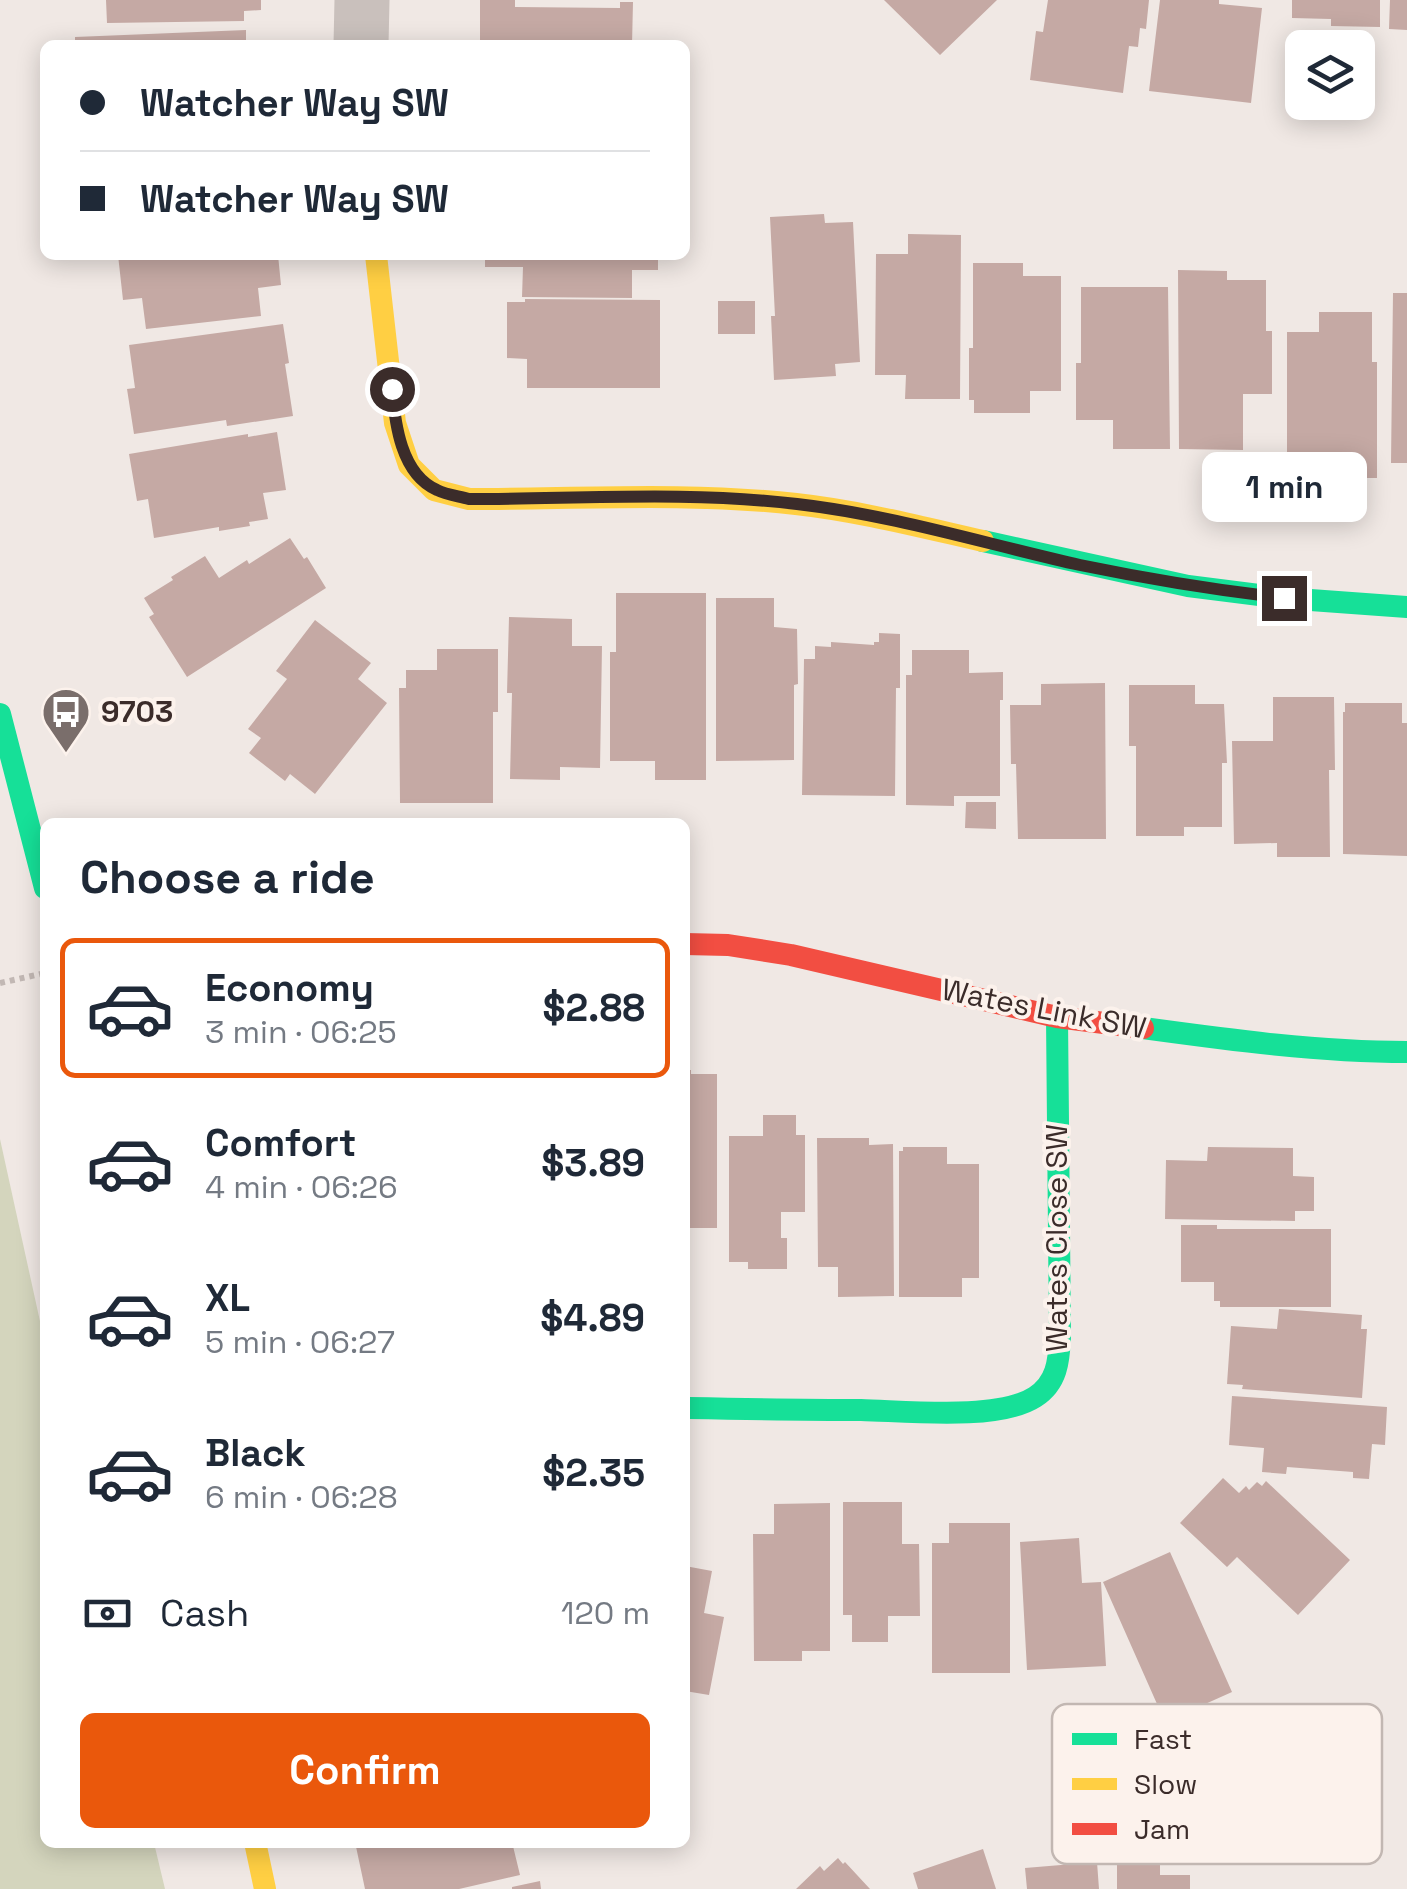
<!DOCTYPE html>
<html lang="en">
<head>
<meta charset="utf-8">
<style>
	body { margin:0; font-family:"Space Grotesk",sans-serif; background:#f6f6f7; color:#1f2937; height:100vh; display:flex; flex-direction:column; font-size:38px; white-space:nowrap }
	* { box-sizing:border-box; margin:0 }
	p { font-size:32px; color:#747a83 }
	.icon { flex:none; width:55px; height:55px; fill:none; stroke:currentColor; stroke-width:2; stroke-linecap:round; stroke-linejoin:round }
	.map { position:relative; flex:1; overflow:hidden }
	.sheet { position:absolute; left:40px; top:818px; width:650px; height:1030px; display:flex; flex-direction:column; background:#fff; border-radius:15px; box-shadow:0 5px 25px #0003 }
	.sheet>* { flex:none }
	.guide { position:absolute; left:40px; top:40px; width:650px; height:220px; border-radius:15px; box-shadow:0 5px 25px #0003; display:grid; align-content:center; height:220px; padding:0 40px; background:#fff }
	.tools { position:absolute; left:1285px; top:30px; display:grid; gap:20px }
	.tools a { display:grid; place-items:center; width:90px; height:90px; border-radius:15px; background:#fff; box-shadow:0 5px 25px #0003; font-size:50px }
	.end { position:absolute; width:45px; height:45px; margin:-22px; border:12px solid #3b2c2a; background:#fff; box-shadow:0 0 0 5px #fff }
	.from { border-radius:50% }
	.bubble { position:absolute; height:70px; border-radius:15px; background:#fff; box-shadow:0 5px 25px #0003; font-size:32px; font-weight:800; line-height:70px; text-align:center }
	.guide b { display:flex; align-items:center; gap:35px; height:95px; font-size:38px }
	.guide b+b { border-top:2px solid #e0e1e3 }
	.guide i { width:25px; height:25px; background:#1f2937 }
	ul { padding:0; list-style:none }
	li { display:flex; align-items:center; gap:30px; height:140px; margin:0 20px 15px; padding:0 20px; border:5px solid transparent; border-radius:15px }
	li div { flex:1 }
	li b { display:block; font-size:38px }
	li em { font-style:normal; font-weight:800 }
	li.active { border-color:#ea580c }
	li>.icon { width:90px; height:90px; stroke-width:1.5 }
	h2 { padding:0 40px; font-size:45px; line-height:120px }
	.pay { display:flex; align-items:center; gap:25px; height:110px; padding:0 40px; font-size:38px }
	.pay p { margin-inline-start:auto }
	.action { display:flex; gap:20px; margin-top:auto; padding:20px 40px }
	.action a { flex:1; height:115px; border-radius:15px; background:#ea580c; color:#fff; font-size:40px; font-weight:800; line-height:115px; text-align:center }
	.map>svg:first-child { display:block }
	.green { fill:#d4d5bd }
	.building { fill:#c5a9a4 }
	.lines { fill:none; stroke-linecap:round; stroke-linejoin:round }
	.path { stroke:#c2b8b4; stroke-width:6; stroke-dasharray:5 5; stroke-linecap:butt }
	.street { stroke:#c9c0bc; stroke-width:55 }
	.fast { stroke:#16e098; stroke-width:22 }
	.slow { stroke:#ffcf43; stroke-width:22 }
	.jam { stroke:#f24e42; stroke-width:22 }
	.route { stroke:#3b2c2a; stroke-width:12 }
	.labels { text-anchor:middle; stroke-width:8; stroke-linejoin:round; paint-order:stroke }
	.poi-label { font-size:30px; font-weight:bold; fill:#3b2c2a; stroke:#fcf2ec; text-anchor:start }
	.street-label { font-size:30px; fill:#3b2c2a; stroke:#fcf2ec }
	.key { fill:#fcf2ec; stroke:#c2b7b2; stroke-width:2.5 }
	.key-label { font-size:28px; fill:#3b2c2a }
</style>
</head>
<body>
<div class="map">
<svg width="1407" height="1889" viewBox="0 0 1407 1889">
	<rect width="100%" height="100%" fill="#f0e8e4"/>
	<path class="green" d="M 0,1139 L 45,1344 L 45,1842 L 154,1843 L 165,1889 L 0,1889 Z"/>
	<path class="building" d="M 106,0 L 261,0 L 261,10 L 244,11 L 244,21 L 107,23 Z
		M 480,0 L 515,0 L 515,7 L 620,8 L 620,2 L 633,2 L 632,45 L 497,45 L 497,41 L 480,41 Z
		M 884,0 L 997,0 L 940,55 Z
		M 1048,0 L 1149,0 L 1146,29 L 1140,28 L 1138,47 L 1129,46 L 1123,93 L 1030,80 L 1036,31 L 1043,32 Z
		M 1160,0 L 1219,0 L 1219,4 L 1262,8 L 1251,103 L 1149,91 Z
		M 1292,0 L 1380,0 L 1380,27 L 1331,26 L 1331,19 L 1292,18 Z
		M 1390,0 L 1407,0 L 1407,30 L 1389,29 Z
		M 246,30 L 246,45 L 75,45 L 75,37 Z
		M 824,214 L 825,223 L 853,222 L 860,362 L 835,364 L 836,376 L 774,380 L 771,316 L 775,316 L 770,217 Z
		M 908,234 L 961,235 L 960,399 L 905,399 L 906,375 L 875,375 L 876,254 L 908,254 Z
		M 118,255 L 278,255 L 281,285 L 258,288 L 261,316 L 146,329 L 142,298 L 123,300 Z
		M 485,255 L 658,255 L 658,270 L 632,270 L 632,298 L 522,297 L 523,267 L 485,267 Z
		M 973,263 L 1023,263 L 1023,276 L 1061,276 L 1061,391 L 1030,391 L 1030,413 L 974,413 L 974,400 L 969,400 L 969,348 L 973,348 Z
		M 1178,270 L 1227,271 L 1227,280 L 1266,280 L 1266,331 L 1272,331 L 1272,394 L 1243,394 L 1243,450 L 1179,449 Z
		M 1081,287 L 1168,287 L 1170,449 L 1113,449 L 1113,420 L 1076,420 L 1076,363 L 1081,363 Z
		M 1393,293 L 1407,293 L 1407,463 L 1391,463 Z
		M 525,299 L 660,300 L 660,388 L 527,388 L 527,359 L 507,358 L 507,302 L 525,302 Z
		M 718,301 L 755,301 L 755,334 L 718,334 Z
		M 1319,312 L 1372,312 L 1372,362 L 1377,362 L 1377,478 L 1319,478 L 1319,455 L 1287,455 L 1287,332 L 1319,332 Z
		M 283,324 L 289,363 L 285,364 L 293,416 L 227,426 L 226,420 L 134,434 L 127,389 L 135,388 L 129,345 Z
		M 277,432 L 286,490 L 263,493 L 268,519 L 249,522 L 250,526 L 219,531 L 219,527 L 154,538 L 148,499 L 137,501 L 129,454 L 248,434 L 248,437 Z
		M 290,538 L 304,559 L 307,557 L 326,588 L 187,677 L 149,617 L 154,614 L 144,598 L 173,580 L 171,577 L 205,556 L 219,578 L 247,560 L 249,564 Z
		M 616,593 L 706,593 L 706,780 L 655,780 L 655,761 L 610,761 L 610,652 L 616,652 Z
		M 716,598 L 774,598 L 774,627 L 797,629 L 798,684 L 794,685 L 794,760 L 716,761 Z
		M 509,617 L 572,619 L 572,646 L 602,646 L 600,768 L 560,767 L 560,780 L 510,779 L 512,693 L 507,693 Z
		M 315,620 L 371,663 L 358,679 L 387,703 L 315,794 L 290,774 L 285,781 L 249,753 L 261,738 L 248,729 L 287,679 L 276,671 Z
		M 879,633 L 900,634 L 900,688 L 896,688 L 895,796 L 802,795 L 804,659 L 815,659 L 815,646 L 831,647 L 831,642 L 874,645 L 874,642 L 879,642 Z
		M 437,649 L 498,649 L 498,712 L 493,712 L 493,803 L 400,803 L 399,688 L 406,688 L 406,670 L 437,670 Z
		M 912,650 L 969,650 L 969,673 L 1003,672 L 1003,700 L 1000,700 L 1000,796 L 954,796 L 954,806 L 906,805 L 906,675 L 912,675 Z
		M 1105,683 L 1106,839 L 1018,839 L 1016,764 L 1011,764 L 1010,705 L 1041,705 L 1041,684 Z
		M 1129,685 L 1195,685 L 1195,704 L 1224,704 L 1227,763 L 1222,763 L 1222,827 L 1184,827 L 1184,836 L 1136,836 L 1136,746 L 1129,746 Z
		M 1273,697 L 1334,697 L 1335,770 L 1329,770 L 1330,857 L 1277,857 L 1277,843 L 1234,844 L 1232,741 L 1273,741 Z
		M 1345,703 L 1402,703 L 1402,723 L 1407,723 L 1407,856 L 1343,854 L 1343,712 L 1345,712 Z
		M 966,802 L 996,802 L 996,829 L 965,828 Z
		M 685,1070 L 691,1070 L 691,1074 L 717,1074 L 717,1228 L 685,1228 Z
		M 763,1115 L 796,1115 L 796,1135 L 805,1135 L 805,1212 L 781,1212 L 781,1238 L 787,1238 L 787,1269 L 748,1269 L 748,1262 L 729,1262 L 729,1136 L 763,1136 Z
		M 817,1138 L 869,1138 L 869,1145 L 893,1144 L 894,1296 L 838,1297 L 838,1267 L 818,1267 Z
		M 903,1147 L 947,1147 L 947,1164 L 979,1164 L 979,1278 L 962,1278 L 962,1297 L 899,1297 L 899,1151 L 903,1151 Z
		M 1208,1147 L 1293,1148 L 1293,1176 L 1314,1177 L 1314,1211 L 1295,1211 L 1295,1221 L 1165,1219 L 1166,1160 L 1207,1161 Z
		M 1181,1225 L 1217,1225 L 1217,1229 L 1331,1229 L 1331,1307 L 1220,1307 L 1220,1301 L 1214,1301 L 1214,1282 L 1181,1282 Z
		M 1279,1309 L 1362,1315 L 1361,1329 L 1367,1329 L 1362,1398 L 1242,1389 L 1243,1385 L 1227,1384 L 1231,1326 L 1277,1329 Z
		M 1232,1396 L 1387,1407 L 1385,1445 L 1372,1444 L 1369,1479 L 1353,1478 L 1353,1472 L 1287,1467 L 1286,1474 L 1262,1472 L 1264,1448 L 1229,1445 Z
		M 1223,1478 L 1239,1493 L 1246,1486 L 1249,1490 L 1257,1482 L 1262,1486 L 1266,1481 L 1350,1560 L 1298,1615 L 1237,1557 L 1227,1567 L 1180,1523 Z
		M 843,1502 L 902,1502 L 902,1544 L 919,1544 L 920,1616 L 888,1616 L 888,1642 L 852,1642 L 852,1615 L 843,1615 Z
		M 830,1503 L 830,1651 L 802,1651 L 802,1661 L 754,1661 L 753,1534 L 774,1534 L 774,1504 Z
		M 949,1523 L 1010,1523 L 1010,1673 L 932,1673 L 932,1543 L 949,1543 Z
		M 1079,1538 L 1082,1583 L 1101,1582 L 1106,1666 L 1027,1670 L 1020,1542 Z
		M 1170,1552 L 1232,1692 L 1165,1722 L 1103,1582 Z
		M 685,1566 L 712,1571 L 704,1613 L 724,1617 L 709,1695 L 685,1691 Z
		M 355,1842 L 512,1842 L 520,1875 L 459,1889 L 365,1889 Z
		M 983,1849 L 996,1889 L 918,1889 L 913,1873 Z
		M 838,1858 L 843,1864 L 845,1862 L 870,1889 L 796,1889 L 820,1866 L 824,1871 Z
		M 1160,1861 L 1160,1875 L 1190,1875 L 1190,1889 L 1117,1889 L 1117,1862 Z
		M 1097,1862 L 1099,1889 L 1027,1889 L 1025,1868 Z
		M 540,1881 L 541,1889 L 512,1889 L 512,1887 Z"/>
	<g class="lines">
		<path class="path" d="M 0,983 L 45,973"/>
		<path class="street" d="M 361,45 L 362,0"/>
		<path class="fast" d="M 983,541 L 1188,586 L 1283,598 L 1407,607
			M 0,714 L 45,888
			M 1143,1028 C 1231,1040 1319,1052 1407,1052
			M 685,1408 C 744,1409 802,1410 861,1410 C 906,1411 998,1421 1035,1397 C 1057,1383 1059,1361 1060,1337 L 1057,1017"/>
		<path class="slow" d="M 376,255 L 395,423 L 409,465 L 434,490 L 469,499 C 578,499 688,492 796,504 C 859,511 921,527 983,541
			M 255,1842 L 265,1889"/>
		<path class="jam" d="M 685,944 L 728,945 L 791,955 L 1057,1017 L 1143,1028"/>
	</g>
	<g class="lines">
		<path class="route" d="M 392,389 C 395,424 401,474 437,490 C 447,495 459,496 469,499 C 578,499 689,491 797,504 C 893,515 986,544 1080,565 C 1148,579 1215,590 1284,598"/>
	</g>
	<defs>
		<g id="bus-pin" transform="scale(2.5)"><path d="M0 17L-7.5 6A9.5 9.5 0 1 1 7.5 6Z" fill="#7a6e6b" stroke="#fcf2ec"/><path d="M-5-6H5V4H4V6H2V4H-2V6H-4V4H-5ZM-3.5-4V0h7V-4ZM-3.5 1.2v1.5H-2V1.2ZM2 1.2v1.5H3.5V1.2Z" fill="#fff"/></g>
	</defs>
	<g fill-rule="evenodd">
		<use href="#bus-pin" x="66" y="712"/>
	</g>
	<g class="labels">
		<g class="poi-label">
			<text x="101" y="722">9703</text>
		</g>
		<g class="street-label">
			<text transform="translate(1044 1009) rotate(11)" y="10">Wates Link SW</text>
			<text transform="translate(1057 1238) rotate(-90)" y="10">Wates Close SW</text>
		</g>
	</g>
	<rect x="1052" y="1704" width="330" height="160" rx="15" class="key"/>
	<rect x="1072" y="1733" width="45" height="12" fill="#16e098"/>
	<rect x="1072" y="1778" width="45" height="12" fill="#ffcf43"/>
	<rect x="1072" y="1823" width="45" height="12" fill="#f24e42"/>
	<g class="key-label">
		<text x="1134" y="1749">Fast</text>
		<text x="1134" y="1794">Slow</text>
		<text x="1134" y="1839">Jam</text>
	</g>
</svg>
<div class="tools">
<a><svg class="icon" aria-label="layers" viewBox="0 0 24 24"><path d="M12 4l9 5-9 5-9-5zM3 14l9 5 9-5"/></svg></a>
</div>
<i class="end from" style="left:392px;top:389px"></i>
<i class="end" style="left:1284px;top:598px"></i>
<div class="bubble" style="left:1202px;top:452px;width:165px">1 min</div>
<div class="guide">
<b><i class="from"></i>Watcher Way SW</b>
<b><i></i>Watcher Way SW</b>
</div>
<section class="sheet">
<h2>Choose a ride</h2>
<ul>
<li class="active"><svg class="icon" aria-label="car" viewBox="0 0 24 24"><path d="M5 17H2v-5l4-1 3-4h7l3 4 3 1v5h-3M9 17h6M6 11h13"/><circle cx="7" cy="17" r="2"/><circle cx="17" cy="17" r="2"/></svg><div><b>Economy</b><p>3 min · 06:25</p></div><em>$2.88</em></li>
<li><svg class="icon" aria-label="car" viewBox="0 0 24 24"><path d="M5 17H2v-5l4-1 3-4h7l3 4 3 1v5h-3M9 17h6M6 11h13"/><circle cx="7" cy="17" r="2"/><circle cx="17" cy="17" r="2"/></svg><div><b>Comfort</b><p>4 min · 06:26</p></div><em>$3.89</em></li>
<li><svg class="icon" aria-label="car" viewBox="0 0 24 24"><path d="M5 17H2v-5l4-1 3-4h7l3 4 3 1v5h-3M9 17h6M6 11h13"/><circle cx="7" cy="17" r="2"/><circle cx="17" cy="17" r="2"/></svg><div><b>XL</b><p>5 min · 06:27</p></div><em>$4.89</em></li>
<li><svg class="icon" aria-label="car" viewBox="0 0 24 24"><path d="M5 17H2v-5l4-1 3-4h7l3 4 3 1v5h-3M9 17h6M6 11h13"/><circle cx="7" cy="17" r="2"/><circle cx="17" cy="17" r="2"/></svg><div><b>Black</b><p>6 min · 06:28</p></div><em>$2.35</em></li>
</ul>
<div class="pay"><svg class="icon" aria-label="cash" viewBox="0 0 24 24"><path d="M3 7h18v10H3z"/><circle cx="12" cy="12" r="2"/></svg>Cash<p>120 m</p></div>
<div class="action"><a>Confirm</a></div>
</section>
</div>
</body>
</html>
